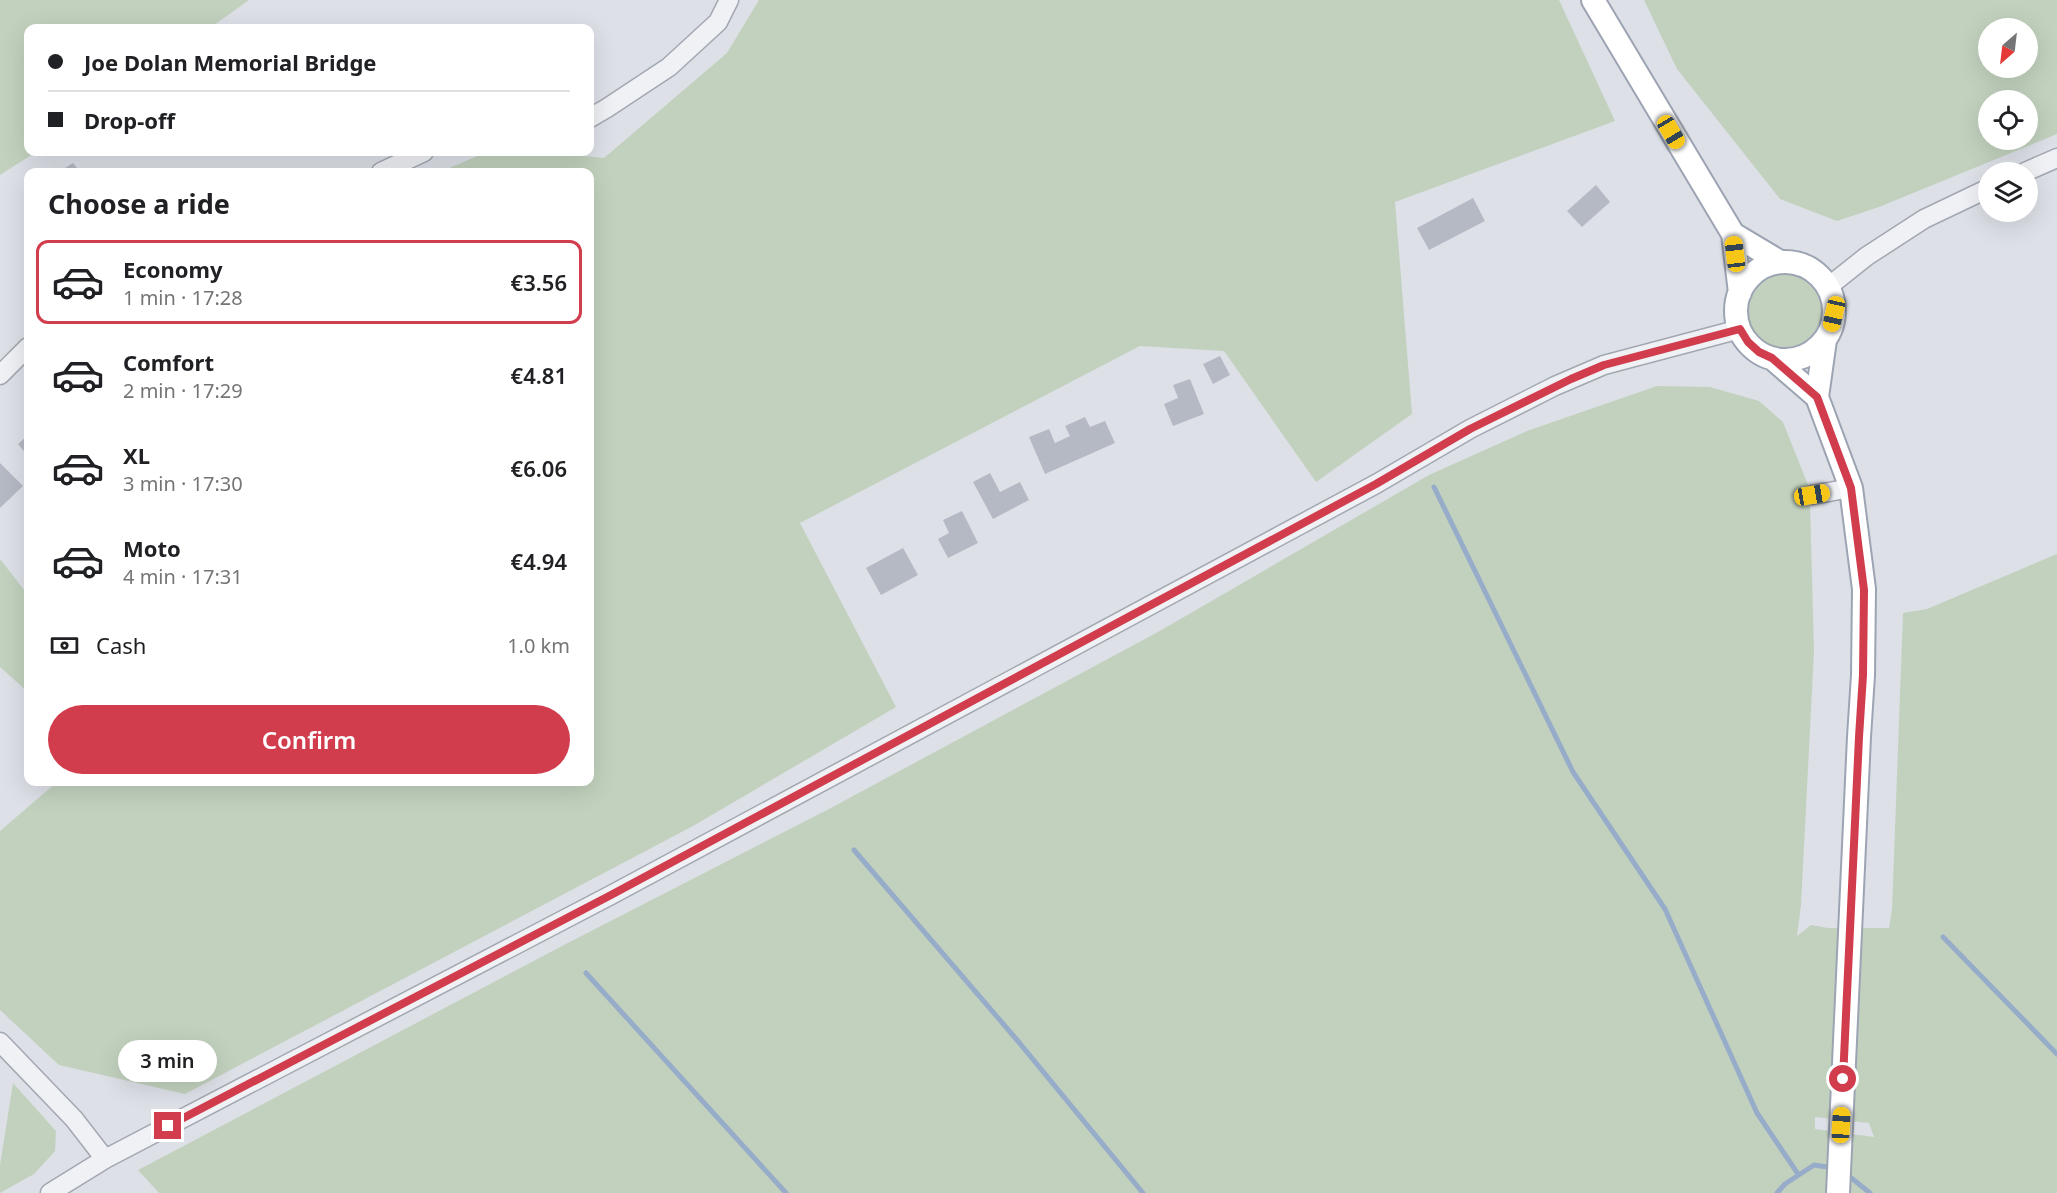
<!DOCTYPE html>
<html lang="en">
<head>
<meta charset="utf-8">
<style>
	body { margin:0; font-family:"Noto Sans",sans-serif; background:#f2f2f2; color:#202124; height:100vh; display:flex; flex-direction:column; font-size:22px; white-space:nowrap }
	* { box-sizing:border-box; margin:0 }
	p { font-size:20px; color:#757577 }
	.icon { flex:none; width:33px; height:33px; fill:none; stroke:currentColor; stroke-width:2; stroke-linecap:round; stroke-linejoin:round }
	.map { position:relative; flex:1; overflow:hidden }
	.panel { position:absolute; left:24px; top:168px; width:570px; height:618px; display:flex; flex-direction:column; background:#fff; border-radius:12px; box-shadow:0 6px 24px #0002 }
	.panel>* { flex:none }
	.guide { position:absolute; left:24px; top:24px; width:570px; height:132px; border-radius:12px; box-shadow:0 6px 24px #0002; display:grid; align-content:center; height:132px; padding:0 24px; background:#fff }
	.needle { width:39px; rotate:208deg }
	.buttons { position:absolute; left:1978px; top:18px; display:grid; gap:12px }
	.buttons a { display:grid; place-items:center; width:60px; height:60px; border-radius:50%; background:#fff; box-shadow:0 6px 24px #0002; font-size:30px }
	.end { position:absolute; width:27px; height:27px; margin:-14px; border:8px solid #d13d4d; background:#fff; box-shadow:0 0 0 3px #fff }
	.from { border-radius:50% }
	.bubble { position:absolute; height:42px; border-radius:21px; background:#fff; box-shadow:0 6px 24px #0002; font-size:20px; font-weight:600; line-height:42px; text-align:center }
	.car { position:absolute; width:18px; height:36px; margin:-18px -9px; border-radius:8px; box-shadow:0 0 4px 2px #0007; background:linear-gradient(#f5c518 24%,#345 0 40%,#f5c518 0 76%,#345 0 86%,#f5c518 0) }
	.guide b { display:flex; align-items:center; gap:21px; height:57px; font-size:22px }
	.guide b+b { border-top:2px solid #e0e0e0 }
	.guide i { width:15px; height:15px; background:#202124 }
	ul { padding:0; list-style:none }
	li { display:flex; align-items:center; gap:18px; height:84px; margin:0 12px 9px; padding:0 12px; border:3px solid transparent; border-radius:12px }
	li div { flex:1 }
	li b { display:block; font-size:22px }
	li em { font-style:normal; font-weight:600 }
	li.on { border-color:#d13d4d }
	li>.icon { width:54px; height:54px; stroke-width:1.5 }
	h2 { padding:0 24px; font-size:27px; line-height:72px }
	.pay { display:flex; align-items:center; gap:15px; height:66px; padding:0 24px; font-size:22px }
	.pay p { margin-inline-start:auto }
	.cta { display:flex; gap:12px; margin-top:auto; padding:12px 24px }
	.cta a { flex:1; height:69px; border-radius:36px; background:#d13d4d; color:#fff; font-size:24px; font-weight:600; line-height:69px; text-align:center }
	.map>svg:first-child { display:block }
	.green { fill:#c2d1be; fill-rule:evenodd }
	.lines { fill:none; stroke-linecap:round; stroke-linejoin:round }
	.stream { stroke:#96acc9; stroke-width:5 }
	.building { fill:#b4b9c4 }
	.minor-casing { stroke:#a2a7b1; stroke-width:21 }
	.major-casing { stroke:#9ca4b3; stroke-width:26 }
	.minor { stroke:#eff1f5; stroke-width:18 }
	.major { stroke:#fff; stroke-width:22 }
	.route { stroke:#d13d4d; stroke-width:8 }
</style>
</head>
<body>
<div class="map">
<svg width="2057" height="1193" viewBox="0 0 2057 1193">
	<rect width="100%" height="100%" fill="#dde0e7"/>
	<path class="green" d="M 0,0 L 249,0 L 210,28 L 28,28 L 28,152 L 36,152 L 0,175 Z
		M 759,0 L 1559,0 L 1615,121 L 1395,202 L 1412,414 L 1316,482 L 1224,351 L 1140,346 L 800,523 L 896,707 L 693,826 L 185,1094 L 59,1065 L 0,1010 L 0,831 L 57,782 L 590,782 L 590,172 L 440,172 L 487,152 L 543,152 L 604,158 L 727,53 Z
		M 1644,0 L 2057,0 L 2057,134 L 1879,207 L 1837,221 L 1780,199 L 1677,69 ZM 1989,28 L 2028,28 L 2028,68 L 1989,68 ZM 1989,100 L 2028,100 L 2028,140 L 1989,140 Z
		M1745 311a39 39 0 1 1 78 0a39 39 0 1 1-78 0Z
		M 1657,386 L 1710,387 L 1759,401 L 1783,422 L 1812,495 L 1810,502 L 1814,652 L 1801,905 L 1797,936 L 1811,925 L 1828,928 L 1889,928 L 1892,910 L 1903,613 L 1927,609 L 2057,554 L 2057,1193 L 159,1193 L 138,1170 L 562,946 L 827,810 L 1158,632 L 1429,475 L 1527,431 ZM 1815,1117 L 1869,1123 L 1874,1137 L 1815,1129 Z
		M 0,559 L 28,595 L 28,692 L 0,667 Z
		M 13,1083 L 56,1131 L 55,1151 L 34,1174 L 0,1193 L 0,1165 Z"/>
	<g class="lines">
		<path class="stream" d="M 1434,487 L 1573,772 L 1665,909 L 1757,1113 L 1798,1174
			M 854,850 L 1017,1040 L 1143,1193
			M 1943,937 L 2057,1054
			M 586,973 L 786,1193
			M 1845,1173 L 1870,1193
			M 1777,1193 L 1785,1184 L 1814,1165 L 1834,1168"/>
	</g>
	<path class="building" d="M 73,163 L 80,172 L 59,172 Z
		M 1596,185 L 1610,202 L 1582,227 L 1567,211 Z
		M 1473,198 L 1485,221 L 1429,250 L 1417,228 Z
		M 1220,356 L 1230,375 L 1213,384 L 1203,364 Z
		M 1190,379 L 1204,414 L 1173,426 L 1164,404 L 1178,398 L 1173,385 Z
		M 1085,417 L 1090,427 L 1105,421 L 1115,443 L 1045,474 L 1029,437 L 1049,429 L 1055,443 L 1070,436 L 1065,426 Z
		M 28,435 L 28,456 L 18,444 Z
		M 0,463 L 23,486 L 0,508 Z
		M 990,473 L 1000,492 L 1020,482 L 1029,500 L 993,519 L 973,482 Z
		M 962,511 L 978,543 L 948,558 L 938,539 L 949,533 L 943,520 Z
		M 903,548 L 918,575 L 881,595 L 866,568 Z"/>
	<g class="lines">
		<g class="minor-casing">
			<path id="minor" d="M 590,118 L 607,108 L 669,67 L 718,22 L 729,0
				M 381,172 L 424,152
				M 2025,172 L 2057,158
				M 1828,287 L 1867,256 L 1924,219 L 1989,188
				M 0,375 L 28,347
				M 1812,495 L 1851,488
				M 0,1042 L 74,1119 L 105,1159
				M 50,1193 L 105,1159 L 611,895 L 1376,484 L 1470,429 L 1555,386 L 1604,365 L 1740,329"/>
		</g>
		<g class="major-casing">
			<path id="major" d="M 1593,0 L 1733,234 L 1740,293
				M 1733,234 L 1780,262
				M1736 311a49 49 0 1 1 98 0a49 49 0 1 1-98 0Z
				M 1825,340 L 1817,397 L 1851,488 L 1864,589 L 1863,675 L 1859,737 L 1838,1193
				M 1772,358 L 1817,397"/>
		</g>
		<use href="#minor" class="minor"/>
		<use href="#major" class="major"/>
	</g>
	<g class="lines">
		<path class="route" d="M 168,1126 L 611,895 L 1376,484 L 1470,429 L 1571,379 L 1604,365 L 1740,329 L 1748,342 L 1759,352 L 1772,358 L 1817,397 L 1851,488 L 1864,590 L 1863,675 L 1859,737 L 1843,1079"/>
	</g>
</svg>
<div class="buttons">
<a><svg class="needle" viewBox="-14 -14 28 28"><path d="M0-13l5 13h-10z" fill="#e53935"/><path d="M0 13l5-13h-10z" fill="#757577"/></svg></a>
<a><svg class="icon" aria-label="locate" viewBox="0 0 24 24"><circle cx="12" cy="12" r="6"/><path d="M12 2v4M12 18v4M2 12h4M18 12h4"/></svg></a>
<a><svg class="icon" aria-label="layers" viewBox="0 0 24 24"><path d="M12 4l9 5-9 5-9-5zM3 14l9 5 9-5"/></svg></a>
</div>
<i class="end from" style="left:1843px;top:1079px"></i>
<i class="end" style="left:168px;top:1126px"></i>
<div class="bubble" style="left:118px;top:1040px;width:99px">3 min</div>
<i class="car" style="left:1671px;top:132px;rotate:149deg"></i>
<i class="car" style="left:1735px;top:254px;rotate:353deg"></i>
<i class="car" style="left:1834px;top:314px;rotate:193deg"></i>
<i class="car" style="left:1812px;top:495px;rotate:80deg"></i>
<i class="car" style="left:1841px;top:1125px;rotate:3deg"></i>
<div class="guide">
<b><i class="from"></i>Joe Dolan Memorial Bridge</b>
<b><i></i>Drop-off</b>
</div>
<section class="panel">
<h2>Choose a ride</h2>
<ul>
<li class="on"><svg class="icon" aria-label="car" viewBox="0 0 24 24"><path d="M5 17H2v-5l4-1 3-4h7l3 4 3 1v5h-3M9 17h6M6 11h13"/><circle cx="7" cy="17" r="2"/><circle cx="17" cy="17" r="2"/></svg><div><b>Economy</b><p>1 min · 17:28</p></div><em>€3.56</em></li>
<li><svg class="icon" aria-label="car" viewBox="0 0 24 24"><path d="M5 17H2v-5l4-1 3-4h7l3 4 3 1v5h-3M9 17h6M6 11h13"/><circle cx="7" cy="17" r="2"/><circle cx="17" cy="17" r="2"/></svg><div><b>Comfort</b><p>2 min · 17:29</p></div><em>€4.81</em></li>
<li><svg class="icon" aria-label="car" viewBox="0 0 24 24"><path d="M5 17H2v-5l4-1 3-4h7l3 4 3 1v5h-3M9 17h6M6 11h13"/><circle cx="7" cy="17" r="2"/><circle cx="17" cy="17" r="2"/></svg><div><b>XL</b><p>3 min · 17:30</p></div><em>€6.06</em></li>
<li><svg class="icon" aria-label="car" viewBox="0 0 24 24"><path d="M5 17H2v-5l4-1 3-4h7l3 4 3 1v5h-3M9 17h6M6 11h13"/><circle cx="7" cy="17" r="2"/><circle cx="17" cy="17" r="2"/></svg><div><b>Moto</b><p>4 min · 17:31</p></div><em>€4.94</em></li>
</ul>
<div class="pay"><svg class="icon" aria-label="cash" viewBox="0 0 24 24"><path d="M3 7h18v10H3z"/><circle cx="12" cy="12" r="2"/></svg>Cash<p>1.0 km</p></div>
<div class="cta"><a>Confirm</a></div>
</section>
</div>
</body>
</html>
